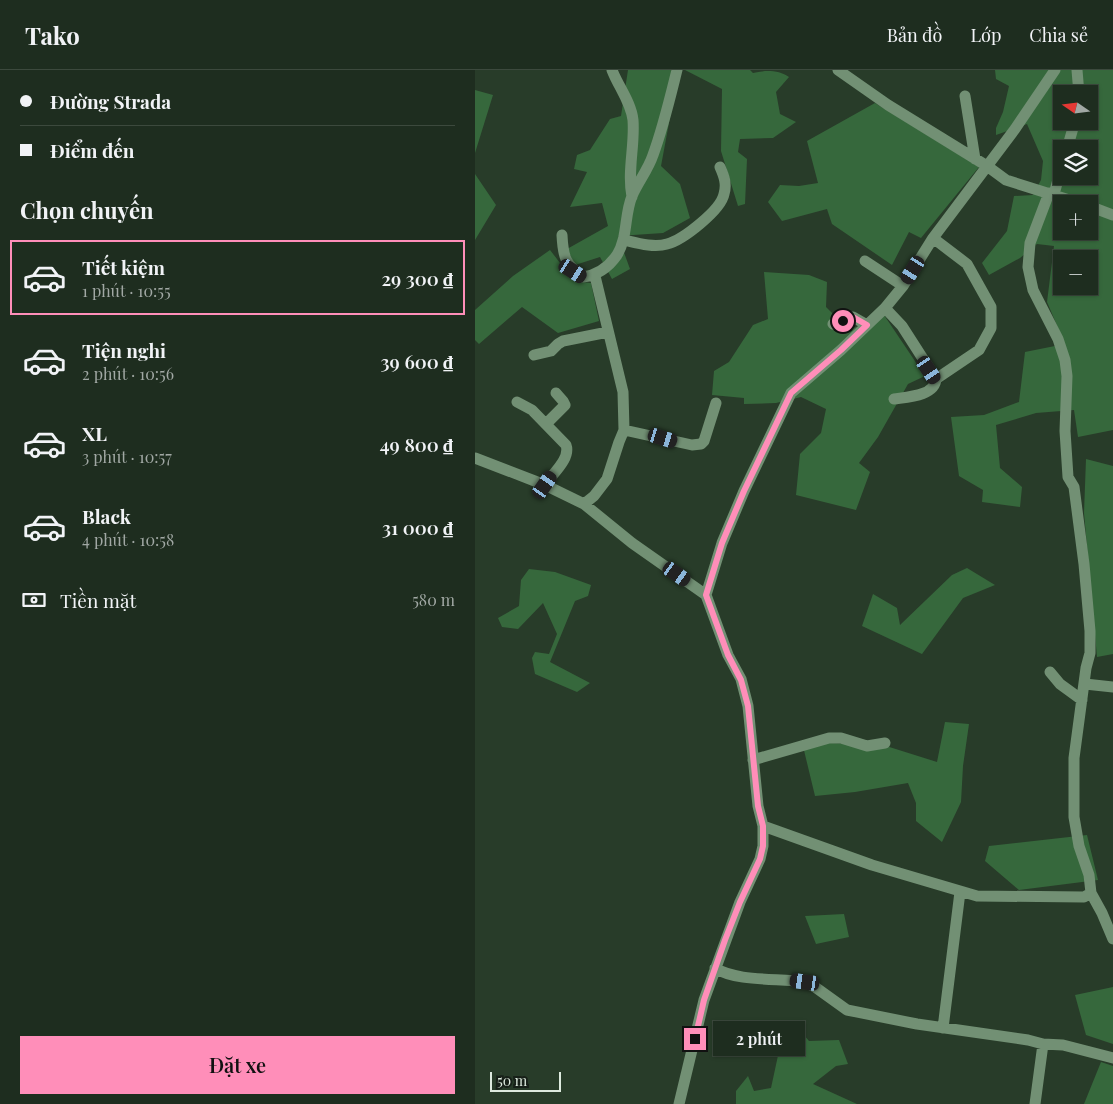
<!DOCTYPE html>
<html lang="vi">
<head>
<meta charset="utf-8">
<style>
	body { margin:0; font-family:"Playfair Display",serif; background:#2b392c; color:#f1f3f6; height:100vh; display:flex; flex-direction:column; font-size:19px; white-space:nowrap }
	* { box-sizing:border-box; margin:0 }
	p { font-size:16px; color:#a1a8a4 }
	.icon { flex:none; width:28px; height:28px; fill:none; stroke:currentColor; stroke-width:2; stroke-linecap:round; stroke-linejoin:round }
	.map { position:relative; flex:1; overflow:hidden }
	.sheet { display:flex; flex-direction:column; background:#1e2d1f; width:475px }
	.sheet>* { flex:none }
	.guide { display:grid; align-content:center; height:110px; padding:0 20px; background:#1e2d1f }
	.needle { width:32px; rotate:284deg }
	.fabs { position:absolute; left:578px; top:15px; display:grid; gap:10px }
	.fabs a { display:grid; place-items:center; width:45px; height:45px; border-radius:0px; background:#1e2d1f; box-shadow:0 1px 4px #0004,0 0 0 1px #3c493d; font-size:25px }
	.scale { position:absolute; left:15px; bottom:12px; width:71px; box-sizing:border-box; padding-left:5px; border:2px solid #ddeade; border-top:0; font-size:14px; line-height:18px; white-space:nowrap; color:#ddeade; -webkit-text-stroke:4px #172018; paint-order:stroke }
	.end { position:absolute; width:22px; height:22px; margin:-11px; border:6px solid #ff8eb9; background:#111; box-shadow:0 0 0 2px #111 }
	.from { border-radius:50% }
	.bubble { position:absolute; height:35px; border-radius:0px; background:#1e2d1f; box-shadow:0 1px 4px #0004,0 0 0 1px #3c493d; font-size:16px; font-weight:600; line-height:35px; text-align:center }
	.car { position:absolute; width:15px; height:30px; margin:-15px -8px; border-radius:6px; box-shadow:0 0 4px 1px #0007; background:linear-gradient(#222 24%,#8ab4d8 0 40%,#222 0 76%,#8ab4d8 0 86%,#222 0) }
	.guide b { display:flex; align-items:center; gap:18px; height:48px; font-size:19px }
	.guide b+b { border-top:1px solid #3c493d }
	.guide i { width:12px; height:12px; background:#f1f3f6 }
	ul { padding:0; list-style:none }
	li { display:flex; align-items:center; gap:15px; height:75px; margin:0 10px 8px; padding:0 10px; border:2px solid transparent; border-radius:0px }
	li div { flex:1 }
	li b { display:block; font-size:19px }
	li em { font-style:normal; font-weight:600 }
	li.active { border-color:#ff8eb9 }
	li>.icon { width:45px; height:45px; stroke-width:1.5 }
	h2 { padding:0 20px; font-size:22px; line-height:60px }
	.pay { display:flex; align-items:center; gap:12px; height:55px; padding:0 20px; font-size:19px }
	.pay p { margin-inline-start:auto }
	.button { display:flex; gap:10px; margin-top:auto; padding:10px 20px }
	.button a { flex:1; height:58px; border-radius:0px; background:#ff8eb9; color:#111; font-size:20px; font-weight:600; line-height:58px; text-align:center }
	header { display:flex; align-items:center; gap:30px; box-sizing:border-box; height:70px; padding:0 25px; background:#1e2d1f; border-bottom:1px solid #3c493d }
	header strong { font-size:24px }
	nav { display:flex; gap:28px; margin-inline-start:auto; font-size:18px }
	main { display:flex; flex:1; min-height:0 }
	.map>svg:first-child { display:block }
	.green { fill:#36683c; fill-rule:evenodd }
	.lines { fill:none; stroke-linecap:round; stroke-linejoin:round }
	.minor { stroke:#729074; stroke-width:11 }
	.route { stroke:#ff8eb9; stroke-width:6 }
</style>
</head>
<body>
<header>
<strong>Tako</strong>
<nav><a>Bản đồ</a><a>Lớp</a><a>Chia sẻ</a></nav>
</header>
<main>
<section class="sheet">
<div class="guide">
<b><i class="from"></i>Đường Strada</b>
<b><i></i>Điểm đến</b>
</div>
<h2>Chọn chuyến</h2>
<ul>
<li class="active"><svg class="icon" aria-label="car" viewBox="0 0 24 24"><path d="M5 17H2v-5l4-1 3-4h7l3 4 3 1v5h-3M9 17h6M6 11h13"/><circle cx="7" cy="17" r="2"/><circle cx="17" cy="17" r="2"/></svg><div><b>Tiết kiệm</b><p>1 phút · 10:55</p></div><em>29 300 ₫</em></li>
<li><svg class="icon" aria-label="car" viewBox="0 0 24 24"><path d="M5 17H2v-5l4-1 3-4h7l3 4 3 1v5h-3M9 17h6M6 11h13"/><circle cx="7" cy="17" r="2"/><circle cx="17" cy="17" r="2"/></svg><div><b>Tiện nghi</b><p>2 phút · 10:56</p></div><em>39 600 ₫</em></li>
<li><svg class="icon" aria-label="car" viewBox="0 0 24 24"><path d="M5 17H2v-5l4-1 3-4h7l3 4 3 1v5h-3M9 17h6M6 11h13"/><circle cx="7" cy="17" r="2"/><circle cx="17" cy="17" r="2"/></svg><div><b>XL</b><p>3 phút · 10:57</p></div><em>49 800 ₫</em></li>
<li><svg class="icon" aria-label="car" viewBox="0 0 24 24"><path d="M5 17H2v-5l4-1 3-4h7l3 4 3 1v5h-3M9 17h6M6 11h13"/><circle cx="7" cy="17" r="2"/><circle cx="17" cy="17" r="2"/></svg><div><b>Black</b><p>4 phút · 10:58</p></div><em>31 000 ₫</em></li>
</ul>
<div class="pay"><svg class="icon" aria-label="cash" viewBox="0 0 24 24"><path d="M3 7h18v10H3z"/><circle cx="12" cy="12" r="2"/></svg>Tiền mặt<p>580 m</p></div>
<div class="button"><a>Đặt xe</a></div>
</section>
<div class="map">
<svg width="638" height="1034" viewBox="0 0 638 1034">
	<rect width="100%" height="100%" fill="#283c29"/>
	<path class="green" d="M 153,0 L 196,0 L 199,26 L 186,96 L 205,114 L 215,148 L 188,163 L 143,166 L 155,199 L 137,209 L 125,187 L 100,195 L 92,179 L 133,156 L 127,133 L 95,137 L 112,102 L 99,99 L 102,85 L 115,80 L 135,49 L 146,46 Z
		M 210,0 L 275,0 L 278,3 C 290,0 304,0 314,7 L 301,22 L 305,44 L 321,52 L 298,68 L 265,69 L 263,82 L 272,89 L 270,134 L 263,136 L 246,81 L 247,19 Z
		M 520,0 L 638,0 L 638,360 L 603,367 L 599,340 L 561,343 L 521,355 L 525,398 L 547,417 L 545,437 L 507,432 L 508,420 L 484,406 L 476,347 L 509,345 L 544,332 L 550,282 L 590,274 L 572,232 L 579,176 L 562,174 L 545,188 L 514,205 L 507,193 L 532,161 L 539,126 L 558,125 L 566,110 L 568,91 L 552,54 L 521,65 L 521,58 L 528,42 L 534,16 L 521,9 ZM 586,24 L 614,24 L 614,51 L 586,51 ZM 586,79 L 614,79 L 614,106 L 586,106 ZM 586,134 L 614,134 L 614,161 L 586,161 ZM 586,189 L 614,189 L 614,216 L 586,216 Z
		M 0,20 L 18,25 L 0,83 Z
		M 400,33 L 504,97 L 446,168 L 434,162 L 417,195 L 357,154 L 352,139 L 307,151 L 293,132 L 305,115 L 324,116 L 343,113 L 332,71 Z
		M 0,104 L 21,135 L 0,170 Z
		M 75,180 L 99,211 L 116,213 L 124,251 L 83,263 L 47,237 L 4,274 L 0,270 L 0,240 L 38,206 Z
		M 289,202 L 334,205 L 352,212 L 351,237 L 374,260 L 409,245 L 450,306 L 433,314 L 403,367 L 384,393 L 395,402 L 381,440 L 321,425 L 325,384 L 346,363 L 351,339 L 326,327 L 301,333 L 269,334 L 269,328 L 237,325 L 239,301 L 254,292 L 278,255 L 293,249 Z
		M 611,389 L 638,396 L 638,584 L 622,587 L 609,443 Z
		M 492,498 L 520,515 L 488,528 L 447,584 L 387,556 L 398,524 L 422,538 L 425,555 L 477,505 Z
		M 54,499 L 80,502 L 116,515 L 113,526 L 100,531 L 75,592 L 115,613 L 102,622 L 60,604 L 57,588 L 60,582 L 74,584 L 82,564 L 68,533 L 43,559 L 27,557 L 23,548 L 44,536 L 46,510 Z
		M 470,652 L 494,654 L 488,696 L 486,732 L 467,772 L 441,751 L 441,733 L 433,713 L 380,722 L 340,726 L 327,672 L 408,675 L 462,692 Z
		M 612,765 L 623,810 L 544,820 L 510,791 L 514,776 Z
		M 369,844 L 374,867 L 341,874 L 330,846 Z
		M 638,917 L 638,974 L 611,965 L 600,925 Z
		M 318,952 L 334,971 L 364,970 L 373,994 L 361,996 L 338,1014 L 382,1034 L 261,1034 L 261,1021 L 273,1006 L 279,1021 L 296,1018 L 310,953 Z
		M 626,992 L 638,996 L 638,1034 L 609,1034 Z"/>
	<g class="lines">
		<path class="minor" d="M 137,0 C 143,16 156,32 158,50 C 160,76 152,101 157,127
			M 363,0 L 413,35 L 512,96 L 531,110 L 607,134
			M 602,0 L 604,24
			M 490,26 L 500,89
			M 592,79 L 600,51
			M 574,123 L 555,173 L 553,197 L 558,220 L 583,269 L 590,290 L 592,306 L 590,361 L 593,407 L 599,417 L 609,494 L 615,561 L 615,583 L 611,598 L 599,688 L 599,747 L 604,776 L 614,805 L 616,823 L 627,843 L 638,869
			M 579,124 L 586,99
			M 614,136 L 638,145
			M 87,165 C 88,186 90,195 108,207 C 122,205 133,198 142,185 C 153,167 149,146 157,126 C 163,112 173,100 178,85 C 188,58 195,28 202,0
			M 149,170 C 162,173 179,178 192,174 C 208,170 246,140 249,124 C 252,114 249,106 245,97
			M 390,191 L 428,216
			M 410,238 L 427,256 L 461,309
			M 358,254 L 378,247 L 392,255
			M 59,285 L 76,281 L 83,274 L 88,271 L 133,262
			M 419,329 C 432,327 460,326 461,309 L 504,280 L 516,258 L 516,237 L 492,194 L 458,168
			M 42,332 L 57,340 L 91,375 C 96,389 77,404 70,415
			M 71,354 L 90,335 L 88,331 L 81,323
			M 149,360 L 217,375 L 226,374 L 229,371 L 241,333
			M 0,388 L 70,415 L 109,434 L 157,473 L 231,525
			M 109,434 L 119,426 L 132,409 L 144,372 L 149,360 L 148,322 L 120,206
			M 575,602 L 585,614 L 607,630
			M 610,614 L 638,617
			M 278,690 L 354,668 L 366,668 L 392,676 L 410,673
			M 288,756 L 397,795 L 502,826 L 609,827 L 616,823
			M 240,898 C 262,912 303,908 330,912 L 340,917 L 372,940 L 442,954 L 553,970 L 568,974 L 588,975 L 638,988
			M 468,958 L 485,822
			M 204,1034 L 229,930 L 265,832 L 285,789 L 288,776 L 288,756 L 283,736 L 273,636 L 266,609 L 253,585 L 231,525 L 247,473 L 269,421 L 316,323 L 366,280 L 410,238 L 428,216 L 458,168 L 540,59 L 580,0
			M 560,1034 L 568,974"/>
	</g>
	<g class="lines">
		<path class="route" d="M 220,969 L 229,930 L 250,870 L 265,832 L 285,789 L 288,776 L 288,756 L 283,736 L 273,636 L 266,610 L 253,585 L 231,525 L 247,473 L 269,421 L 316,323 L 366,280 L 392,255 L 378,247 L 368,251"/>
	</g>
</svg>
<div class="fabs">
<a><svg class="needle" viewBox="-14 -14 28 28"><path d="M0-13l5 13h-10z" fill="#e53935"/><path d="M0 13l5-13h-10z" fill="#a1a8a4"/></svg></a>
<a><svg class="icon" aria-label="layers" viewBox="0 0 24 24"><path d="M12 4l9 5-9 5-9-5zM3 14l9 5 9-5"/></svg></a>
<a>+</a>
<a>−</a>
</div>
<div class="scale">50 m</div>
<i class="end from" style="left:368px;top:251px"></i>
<i class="end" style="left:220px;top:969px"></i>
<div class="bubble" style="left:238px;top:951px;width:92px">2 phút</div>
<i class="car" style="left:438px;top:200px;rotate:212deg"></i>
<i class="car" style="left:98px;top:201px;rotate:123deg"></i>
<i class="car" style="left:454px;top:300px;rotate:146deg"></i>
<i class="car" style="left:188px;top:368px;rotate:107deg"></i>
<i class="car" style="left:70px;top:415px;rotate:35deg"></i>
<i class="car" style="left:202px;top:504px;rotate:125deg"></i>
<i class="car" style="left:330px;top:912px;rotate:278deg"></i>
</div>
</main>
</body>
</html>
